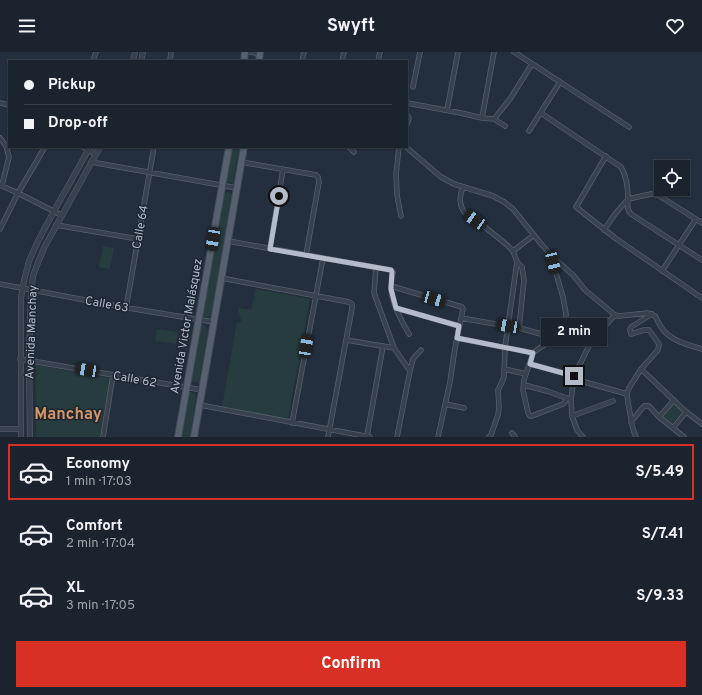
<!DOCTYPE html>
<html lang="en">
<head>
<meta charset="utf-8">
<style>
	body { margin:0; font-family:Overpass,sans-serif; background:#282f3a; color:#f1f3f6; height:100vh; display:flex; flex-direction:column; font-size:15px; white-space:nowrap }
	* { box-sizing:border-box; margin:0 }
	p { font-size:13px; color:#a0a4aa }
	.icon { flex:none; width:22px; height:22px; fill:none; stroke:currentColor; stroke-width:2; stroke-linecap:round; stroke-linejoin:round }
	.map { position:relative; height:385px; overflow:hidden }
	.sheet { display:flex; flex-direction:column; background:#1b232e; flex:1 }
	.sheet>* { flex:none }
	.guide { position:absolute; left:8px; top:8px; width:400px; height:88px; border-radius:0px; box-shadow:0 1px 3px #0004,0 0 0 1px #39404a; display:grid; align-content:center; height:88px; padding:0 16px; background:#1b232e }
	.fabs { position:absolute; left:654px; top:108px; display:grid; gap:8px }
	.fabs a { display:grid; place-items:center; width:36px; height:36px; border-radius:0px; background:#1b232e; box-shadow:0 1px 3px #0004,0 0 0 1px #39404a; font-size:20px }
	.end { position:absolute; width:18px; height:18px; margin:-9px; border:5px solid #b4bcc9; background:#111; box-shadow:0 0 0 2px #111 }
	.from { border-radius:50% }
	.bubble { position:absolute; height:28px; border-radius:0px; background:#1b232e; box-shadow:0 1px 3px #0004,0 0 0 1px #39404a; font-size:13px; font-weight:700; line-height:28px; text-align:center }
	.car { position:absolute; width:12px; height:24px; margin:-12px -6px; border-radius:5px; box-shadow:0 0 3px 1px #0007; background:linear-gradient(#222 24%,#8ab4d8 0 40%,#222 0 76%,#8ab4d8 0 86%,#222 0) }
	.guide b { display:flex; align-items:center; gap:14px; height:38px; font-size:15px }
	.guide b+b { border-top:1px solid #39404a }
	.guide i { width:10px; height:10px; background:#f1f3f6 }
	ul { padding:7px 0 0; list-style:none }
	li { display:flex; align-items:center; gap:12px; height:56px; margin:0 8px 6px; padding:0 8px; border:2px solid transparent; border-radius:0px }
	li div { flex:1 }
	li b { display:block; font-size:15px }
	li em { font-style:normal; font-weight:700 }
	li.active { border-color:#d93025 }
	li>.icon { width:36px; height:36px; stroke-width:1.5 }
	.action { display:flex; gap:8px; margin-top:auto; padding:8px 16px }
	.action a { flex:1; height:46px; border-radius:0px; background:#d93025; color:#fff; font-size:16px; font-weight:700; line-height:46px; text-align:center }
	header { display:flex; justify-content:space-between; align-items:center; height:52px; padding:0 16px; background:#1b232e; font-size:18px; font-weight:700 }
	.map>svg:first-child { display:block }
	.green { fill:#263c3f }
	.lines { fill:none; stroke-linecap:round; stroke-linejoin:round }
	.minor-casing { stroke:#565f6c; stroke-width:5.5 }
	.tertiary-casing { stroke:#565f6c; stroke-width:6 }
	.primary-casing { stroke:#414a57; stroke-width:8 }
	.minor { stroke:#38414e; stroke-width:4 }
	.tertiary { stroke:#38414e; stroke-width:5 }
	.primary { stroke:#56606e; stroke-width:6 }
	.route { stroke:#b4bcc9; stroke-width:5 }
	.labels { text-anchor:middle; stroke-width:3; stroke-linejoin:round; paint-order:stroke }
	.street-label { font-size:12px; fill:#b4bcc9; stroke:#1d2633 }
	.district-label { font-size:16px; font-weight:bold; fill:#d59563; stroke:#1d2633 }
</style>
</head>
<body>
<header><svg class="icon" aria-label="menu" viewBox="0 0 24 24"><path d="M4 6h16M4 12h16M4 18h16"/></svg>Swyft<svg class="icon" aria-label="heart" viewBox="0 0 24 24"><path d="M12 20l-8-8c-3-5 5-10 8-4 3-6 11-1 8 4z"/></svg></header>
<div class="map">
<svg width="702" height="385" viewBox="0 0 702 385">
	<rect width="100%" height="100%" fill="#242f3e"/>
	<path class="green" d="M 231,95 L 239,95 L 233,131 L 225,130 Z
		M 226,140 C 230,140 232,141 232,146 L 211,264 C 207,266 204,266 202,262 L 224,143 Z
		M 103,194 L 114,196 L 110,217 L 99,215 Z
		M 256,237 L 310,247 L 288,367 L 222,355 L 237,270 L 242,271 L 238,258 L 239,256 L 251,258 Z
		M 203,273 L 205,274 L 208,277 L 199,331 L 190,329 L 199,276 Z
		M 157,277 L 178,280 L 176,292 L 155,289 Z
		M 37,313 L 110,326 L 100,385 L 36,385 L 36,314 Z
		M 191,340 L 195,343 L 196,346 L 190,385 L 181,385 L 189,341 Z
		M 673,350 L 683,359 L 672,371 L 662,363 Z"/>
	<g class="lines">
		<g class="minor-casing">
			<path id="minor" d="M 250,0 L 260,2
				M 514,0 L 629,75
				M 93,9 L 96,0
				M 170,9 L 171,0
				M 302,9 L 304,0
				M 342,9 L 344,0
				M 378,9 L 380,0
				M 413,35 L 420,0
				M 0,51 L 9,53
				M 407,51 L 461,61 L 482,66 L 494,67 L 505,74
				M 447,58 L 458,0
				M 541,61 L 621,115 C 626,123 628,137 628,147 C 628,153 626,157 631,162 L 702,208
				M 407,63 C 410,66 409,68 407,72
				M 482,66 L 494,0
				M 494,67 L 510,47 L 532,12
				M 529,79 L 560,30
				M 0,86 L 6,94 L 9,105 L 2,133
				M 83,95 L 95,102
				M 349,95 L 354,100
				M 399,95 L 396,122 L 397,143 L 401,164
				M 406,95 L 441,125 L 454,132 L 493,144 L 504,150 L 513,157 L 542,193 L 554,206 L 573,223 L 585,238 L 615,263
				M 606,104 L 576,155 L 615,186 L 702,246
				M 91,110 L 237,136
				M 241,110 L 316,123 L 318,125 L 319,130 L 306,203
				M 0,133 L 18,141 L 61,163
				M 463,135 C 459,143 459,154 465,161 L 485,175 L 507,193 L 513,199 L 517,210 L 505,295 L 504,325 L 502,330 L 498,338 L 499,355 L 498,363 L 491,383 L 489,385
				M 56,173 L 138,187
				M 0,177 L 18,141 L 45,95
				M 604,178 L 615,162 L 628,147 L 651,142 L 658,143 L 702,171
				M 228,189 L 391,218 L 393,220 C 392,225 391,230 391,236 C 392,252 401,268 409,282
				M 270,197 L 283,117
				M 513,199 L 534,183
				M 554,206 L 553,211 L 563,245 L 566,262 L 565,274 L 563,280 L 560,284 L 541,295 L 533,301 L 524,328 L 523,338 L 528,361 L 530,364 L 532,364 L 563,352 L 565,350 L 567,346
				M 517,210 L 522,215 L 524,228 L 519,276
				M 376,215 L 374,241 L 394,296 L 410,319 L 397,385
				M 662,219 L 696,167
				M 221,226 L 349,250 L 352,252 L 352,256 L 328,385
				M 0,232 L 122,255 L 214,270
				M 391,234 L 462,255 L 463,257 L 455,296 L 450,330 L 438,385
				M 126,256 L 154,95
				M 396,256 L 459,274
				M 461,266 L 519,276 L 556,286
				M 457,286 L 533,301
				M 346,288 L 394,296
				M 20,307 L 202,338
				M 530,312 L 574,324
				M 504,317 L 526,322
				M 641,317 L 684,358 L 702,372
				M 410,319 L 413,307 L 421,298
				M 574,327 L 627,342
				M 524,333 L 547,339 L 569,347
				M 445,352 L 464,356
				M 200,353 L 370,385
				M 572,364 L 613,349
				M 659,365 L 674,348
				M 631,370 L 644,354 L 649,354 L 659,365 L 673,376 L 686,360
				M 292,371 L 323,206
				M 673,376 L 684,385
				M 0,377 L 21,377
				M 512,381 L 515,385
				M 367,384 L 383,294
				M 103,385 L 113,323
				M 583,385 L 577,378 L 572,364 L 571,348 L 574,324 L 593,286 L 615,263 L 619,264 L 648,261 L 655,264 C 658,269 660,275 665,280 C 675,290 689,293 702,297
				M 636,385 L 633,377 L 628,351 L 627,342 L 629,336 L 641,317 L 658,298 L 659,292 L 649,278 L 644,278 L 631,282 L 630,278 L 631,275 L 652,262"/>
		</g>
		<g class="tertiary-casing">
			<path id="tertiary" d="M 133,9 L 135,0
				M 141,9 L 143,0
				M 21,385 L 21,246 L 24,229 L 29,209 L 38,189 L 54,159 L 90,95
				M 30,385 L 29,305 L 31,242 L 33,224 L 37,213 L 45,194 L 100,95"/>
		</g>
		<g class="primary-casing">
			<path id="primary" d="M 244,9 L 245,0
				M 259,9 L 260,0
				M 178,385 L 229,95
				M 194,385 L 244,95"/>
		</g>
		<use href="#minor" class="minor"/>
		<use href="#tertiary" class="tertiary"/>
		<use href="#primary" class="primary"/>
	</g>
	<g class="lines">
		<path class="route" d="M 279,144 L 270,197 L 391,218 L 392,220 L 391,237 L 396,256 L 459,274 L 457,286 L 533,301 L 530,312 L 574,324"/>
	</g>
	<g class="labels">
		<g class="street-label">
			<text transform="translate(140 175) rotate(-80)" y="4">Calle 64</text>
			<text transform="translate(107 252) rotate(10)" y="4">Calle 63</text>
			<text transform="translate(186 274) rotate(-80)" y="4">Avenida Victor Malásquez</text>
			<text transform="translate(31 280) rotate(-88)" y="4">Avenida Manchay</text>
			<text transform="translate(135 327) rotate(10)" y="4">Calle 62</text>
		</g>
		<g class="district-label">
			<text x="68" y="367">Manchay</text>
		</g>
	</g>
</svg>
<div class="fabs">
<a><svg class="icon" aria-label="locate" viewBox="0 0 24 24"><circle cx="12" cy="12" r="6"/><path d="M12 2v4M12 18v4M2 12h4M18 12h4"/></svg></a>
</div>
<i class="end from" style="left:279px;top:144px"></i>
<i class="end" style="left:574px;top:324px"></i>
<div class="bubble" style="left:541px;top:266px;width:66px">2 min</div>
<i class="car" style="left:475px;top:168px;rotate:304deg"></i>
<i class="car" style="left:213px;top:187px;rotate:190deg"></i>
<i class="car" style="left:553px;top:210px;rotate:166deg"></i>
<i class="car" style="left:434px;top:247px;rotate:106deg"></i>
<i class="car" style="left:508px;top:274px;rotate:280deg"></i>
<i class="car" style="left:306px;top:294px;rotate:10deg"></i>
<i class="car" style="left:87px;top:318px;rotate:280deg"></i>
<div class="guide">
<b><i class="from"></i>Pickup</b>
<b><i></i>Drop-off</b>
</div>
</div>
<section class="sheet">
<ul>
<li class="active"><svg class="icon" aria-label="car" viewBox="0 0 24 24"><path d="M5 17H2v-5l4-1 3-4h7l3 4 3 1v5h-3M9 17h6M6 11h13"/><circle cx="7" cy="17" r="2"/><circle cx="17" cy="17" r="2"/></svg><div><b>Economy</b><p>1 min · 17:03</p></div><em>S/5.49</em></li>
<li><svg class="icon" aria-label="car" viewBox="0 0 24 24"><path d="M5 17H2v-5l4-1 3-4h7l3 4 3 1v5h-3M9 17h6M6 11h13"/><circle cx="7" cy="17" r="2"/><circle cx="17" cy="17" r="2"/></svg><div><b>Comfort</b><p>2 min · 17:04</p></div><em>S/7.41</em></li>
<li><svg class="icon" aria-label="car" viewBox="0 0 24 24"><path d="M5 17H2v-5l4-1 3-4h7l3 4 3 1v5h-3M9 17h6M6 11h13"/><circle cx="7" cy="17" r="2"/><circle cx="17" cy="17" r="2"/></svg><div><b>XL</b><p>3 min · 17:05</p></div><em>S/9.33</em></li>
</ul>
<div class="action"><a>Confirm</a></div>
</section>
</body>
</html>
